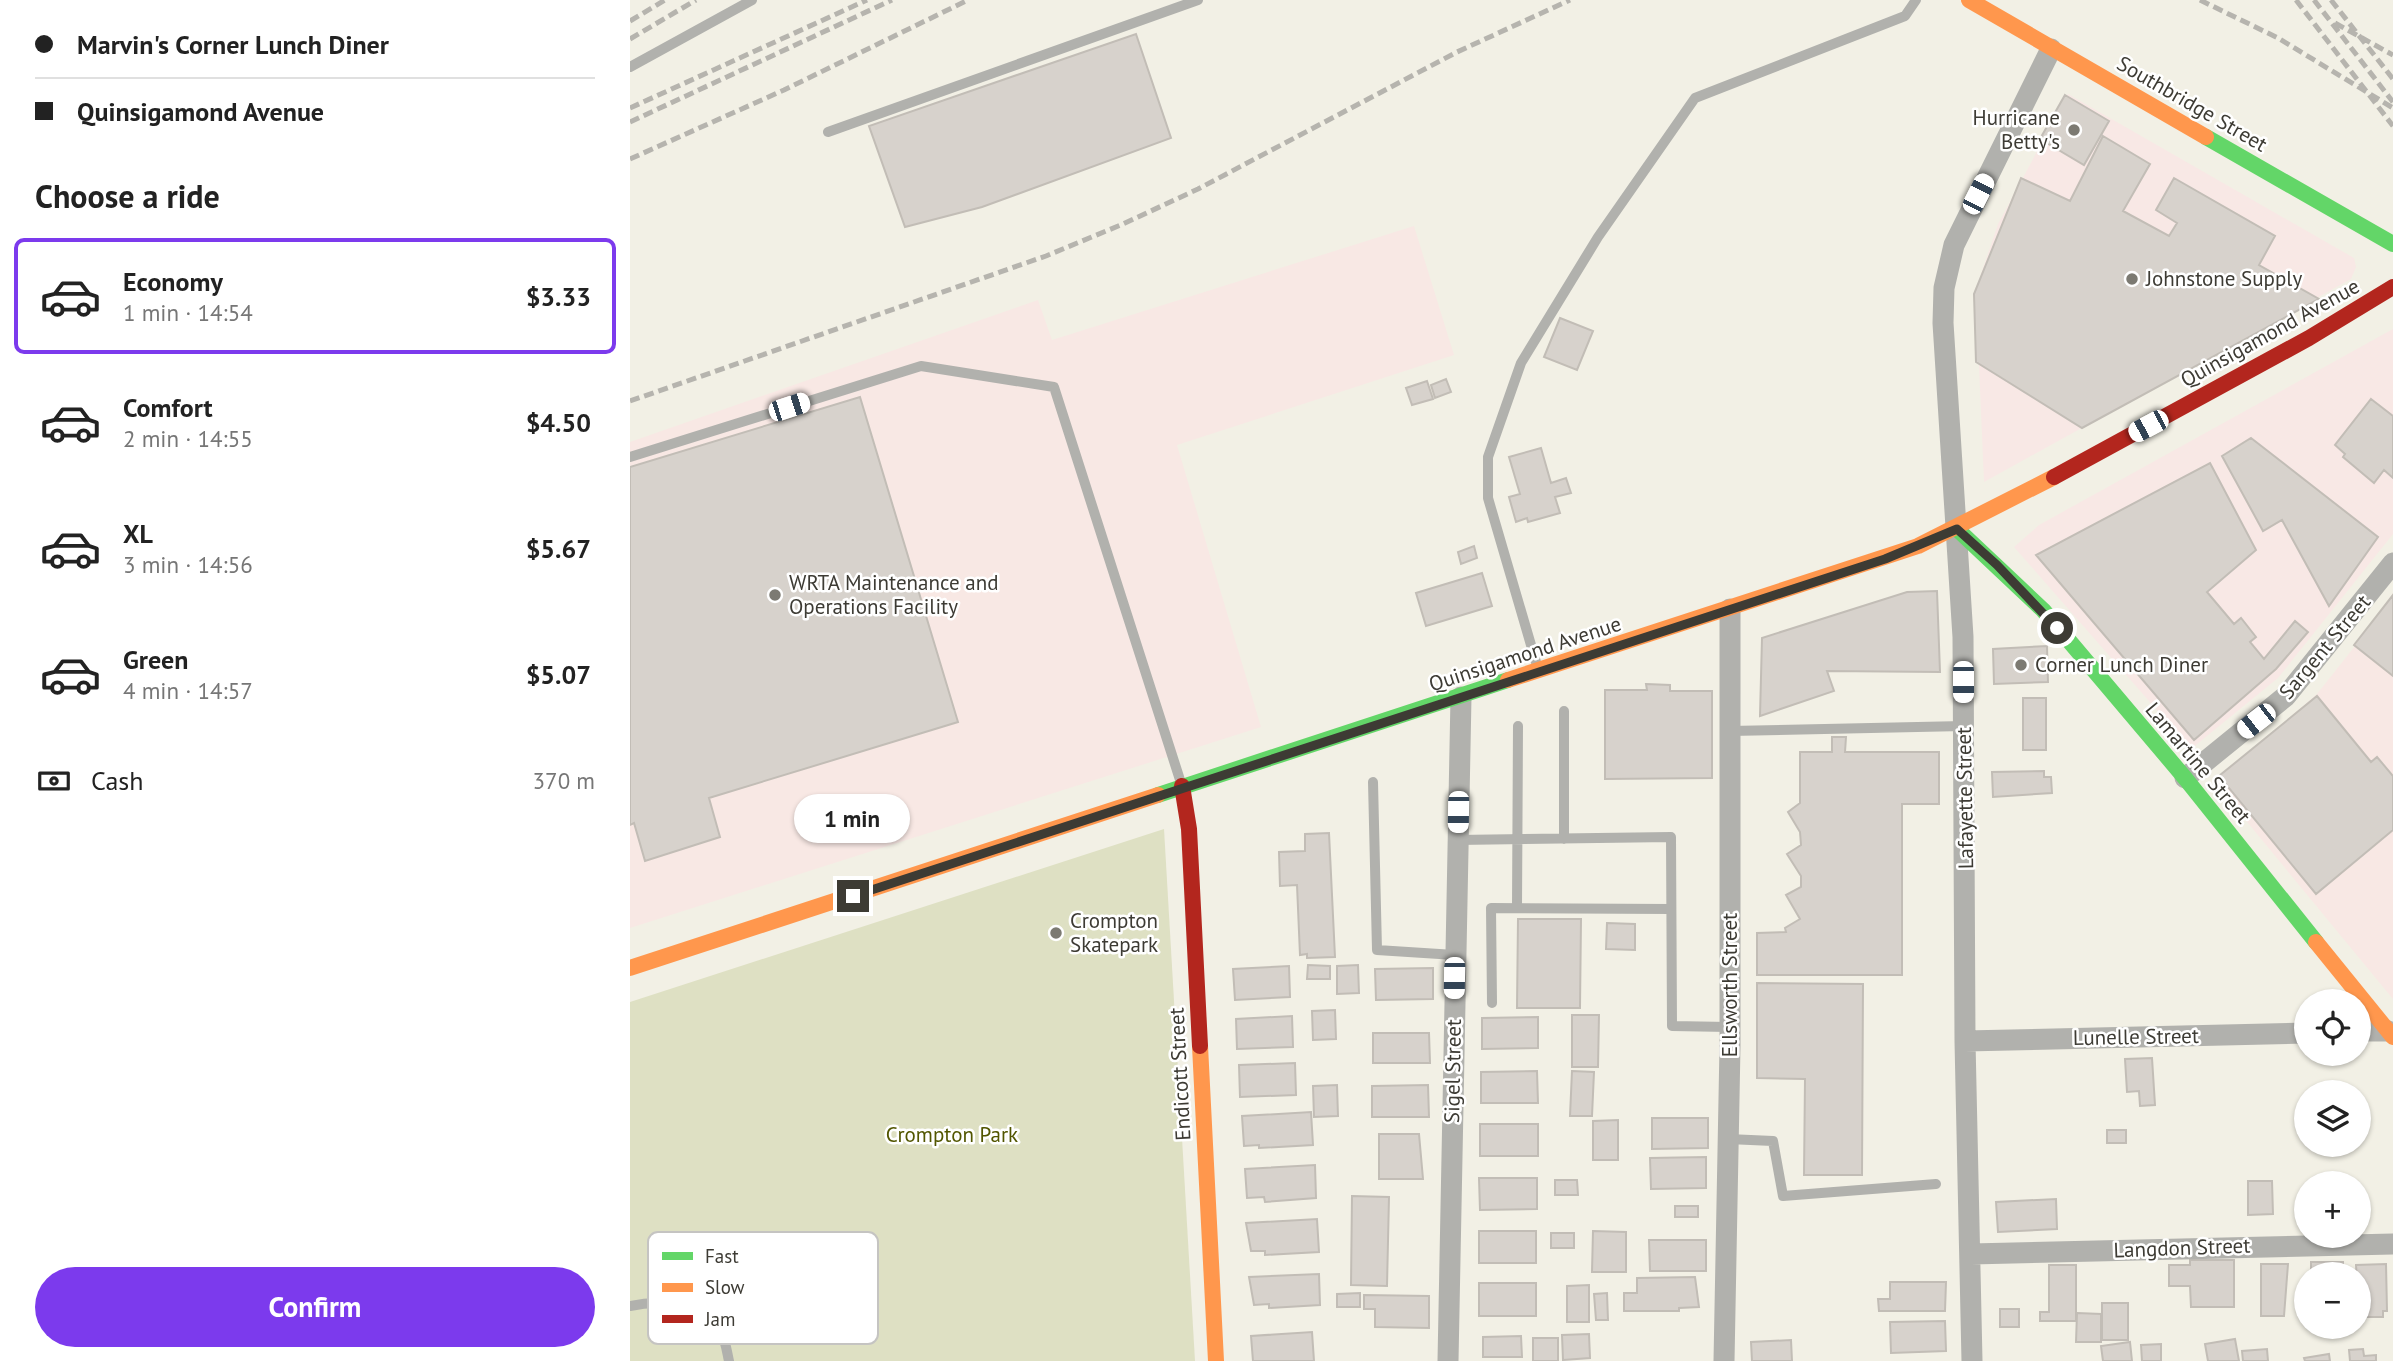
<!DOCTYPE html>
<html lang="en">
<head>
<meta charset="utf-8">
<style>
	body { margin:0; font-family:"PT Sans",sans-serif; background:#f6f6f6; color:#222; height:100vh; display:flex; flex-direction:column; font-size:26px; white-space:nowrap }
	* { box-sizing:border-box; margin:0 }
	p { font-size:23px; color:#767676 }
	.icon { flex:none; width:38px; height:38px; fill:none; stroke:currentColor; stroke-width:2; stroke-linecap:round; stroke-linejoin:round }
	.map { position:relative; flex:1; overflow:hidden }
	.details { display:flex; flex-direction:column; background:#fff; width:630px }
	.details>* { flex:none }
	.top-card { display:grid; align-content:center; height:154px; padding:0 35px; background:#fff }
	.buttons { position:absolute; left:1664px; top:989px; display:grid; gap:14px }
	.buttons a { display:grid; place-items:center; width:77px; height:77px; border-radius:50%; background:#fff; box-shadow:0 2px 5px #0004; font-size:35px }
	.end { position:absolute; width:32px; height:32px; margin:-16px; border:9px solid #3d3b34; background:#fff; box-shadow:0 0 0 4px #fff }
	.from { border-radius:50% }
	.bubble { position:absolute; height:49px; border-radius:24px; background:#fff; box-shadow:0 2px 5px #0004; font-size:23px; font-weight:700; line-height:49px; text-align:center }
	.car { position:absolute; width:21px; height:42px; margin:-21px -10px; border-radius:9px; box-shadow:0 0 5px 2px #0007; background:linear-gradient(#fff 24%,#345 0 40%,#fff 0 76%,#345 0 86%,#fff 0) }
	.top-card b { display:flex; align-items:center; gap:24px; height:66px; font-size:26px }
	.top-card b+b { border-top:2px solid #e0e0e0 }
	.top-card i { width:18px; height:18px; background:#222 }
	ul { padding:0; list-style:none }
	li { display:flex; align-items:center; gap:21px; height:116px; margin:0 14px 10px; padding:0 21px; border:4px solid transparent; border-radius:10px }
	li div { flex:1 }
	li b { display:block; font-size:26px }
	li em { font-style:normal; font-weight:700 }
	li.selected { border-color:#7c3aed }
	li>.icon { width:63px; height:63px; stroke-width:1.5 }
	h2 { padding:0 35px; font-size:32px; line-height:84px }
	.pay { display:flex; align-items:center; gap:18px; height:77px; padding:0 35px; font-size:26px }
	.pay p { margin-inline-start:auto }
	.action { display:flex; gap:14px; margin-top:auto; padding:14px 35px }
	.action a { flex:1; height:80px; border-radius:42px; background:#7c3aed; color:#fff; font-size:28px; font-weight:700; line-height:80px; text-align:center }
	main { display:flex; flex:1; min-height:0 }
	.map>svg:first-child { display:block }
	.commercial { fill:#f8e8e5 }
	.industrial { fill:#f8e8e4 }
	.green { fill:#dee0c3 }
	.building { fill:#d7d2cc; stroke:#c2bdb6; stroke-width:2 }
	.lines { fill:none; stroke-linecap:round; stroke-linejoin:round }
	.lane { stroke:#b1b1ad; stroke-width:10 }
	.street { stroke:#b1b1ad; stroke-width:21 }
	.fast { stroke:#63d668; stroke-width:16 }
	.slow { stroke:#ff974d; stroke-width:16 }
	.jam { stroke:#b3261e; stroke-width:16 }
	.rail { stroke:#b6b4ae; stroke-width:5; stroke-dasharray:10 5; stroke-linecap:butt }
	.route { stroke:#3d3b34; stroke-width:9 }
	.poi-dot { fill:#7c7a72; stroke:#fff; stroke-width:2.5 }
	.labels { text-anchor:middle; stroke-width:5; stroke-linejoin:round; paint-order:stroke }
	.street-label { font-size:21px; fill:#3d3b34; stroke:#fff }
	.poi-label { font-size:21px; fill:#3d3b34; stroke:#fff; text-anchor:start }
	.park-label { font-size:21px; fill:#525600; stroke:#fff }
	.key { fill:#fff; stroke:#c5c4c2; stroke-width:2 }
	.key-label { font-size:19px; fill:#3d3b34 }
</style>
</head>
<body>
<main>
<section class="details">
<div class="top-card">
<b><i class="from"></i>Marvin's Corner Lunch Diner</b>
<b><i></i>Quinsigamond Avenue</b>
</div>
<h2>Choose a ride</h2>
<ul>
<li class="selected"><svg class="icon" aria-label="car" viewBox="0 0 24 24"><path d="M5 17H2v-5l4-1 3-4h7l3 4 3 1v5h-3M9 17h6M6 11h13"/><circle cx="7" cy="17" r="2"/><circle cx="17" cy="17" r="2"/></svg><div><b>Economy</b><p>1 min · 14:54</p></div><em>$3.33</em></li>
<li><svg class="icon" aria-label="car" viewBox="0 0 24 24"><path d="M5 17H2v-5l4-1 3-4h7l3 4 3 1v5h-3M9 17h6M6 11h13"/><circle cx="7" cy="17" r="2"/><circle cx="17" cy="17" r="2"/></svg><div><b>Comfort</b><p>2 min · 14:55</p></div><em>$4.50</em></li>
<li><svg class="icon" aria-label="car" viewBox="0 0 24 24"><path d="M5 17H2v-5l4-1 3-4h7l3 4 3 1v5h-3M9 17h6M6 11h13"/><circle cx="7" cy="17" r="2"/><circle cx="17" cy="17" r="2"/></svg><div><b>XL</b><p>3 min · 14:56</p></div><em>$5.67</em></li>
<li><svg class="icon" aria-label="car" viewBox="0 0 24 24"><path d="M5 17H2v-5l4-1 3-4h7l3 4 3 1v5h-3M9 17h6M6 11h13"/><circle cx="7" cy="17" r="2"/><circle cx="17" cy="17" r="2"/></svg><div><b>Green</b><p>4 min · 14:57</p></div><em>$5.07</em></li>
</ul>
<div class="pay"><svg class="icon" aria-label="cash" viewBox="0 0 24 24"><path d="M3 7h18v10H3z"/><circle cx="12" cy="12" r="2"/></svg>Cash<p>370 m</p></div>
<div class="action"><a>Confirm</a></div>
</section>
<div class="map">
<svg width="1763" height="1361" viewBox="0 0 1763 1361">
	<rect width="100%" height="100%" fill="#f2f0e5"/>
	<path class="commercial" d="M 1438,94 L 1724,258 L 1726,267 L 1721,279 L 1354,482 L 1346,295 L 1349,280 L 1368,224 Z
		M 1763,329 L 1763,534 L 1648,678 L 1561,749 L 1384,547 L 1409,525 Z"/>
	<path class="industrial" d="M 784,226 L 824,355 L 547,445 L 631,727 L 0,928 L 0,442 L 408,300 L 422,340 Z
		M 1763,598 L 1763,999 L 1585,783 L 1687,694 Z"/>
	<path class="green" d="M 534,829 L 565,1361 L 0,1361 L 0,1002 Z"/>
	<path class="building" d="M 506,34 L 541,138 L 352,207 L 275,227 L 239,126 Z
		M 1435,95 L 1479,121 L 1454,165 L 1410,139 Z
		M 1473,136 L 1520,164 L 1493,211 L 1539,236 L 1547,223 L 1526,210 L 1544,178 L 1645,236 L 1629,265 L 1689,299 L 1452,428 L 1346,362 L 1344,294 L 1391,178 L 1440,201 Z
		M 930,318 L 963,331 L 947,370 L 914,357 Z
		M 816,379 L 821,392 L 805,398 L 801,385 Z
		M 797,381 L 803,399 L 782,405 L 776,388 Z
		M 230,397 L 328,722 L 79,798 L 90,837 L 15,861 L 4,823 L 0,825 L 0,467 Z
		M 1741,399 L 1763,416 L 1763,478 L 1754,470 L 1744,483 L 1713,457 L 1715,454 L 1705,445 Z
		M 1621,438 L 1748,537 L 1699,606 L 1652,520 L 1633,531 L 1592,456 Z
		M 911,448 L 921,483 L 936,478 L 941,493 L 925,497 L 930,513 L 898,522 L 897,518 L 886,522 L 879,497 L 890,494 L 879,457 Z
		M 1580,463 L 1626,550 L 1577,592 L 1604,624 L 1611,618 L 1626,637 L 1620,642 L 1634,659 L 1665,621 L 1678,632 L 1646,669 L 1564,740 L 1406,555 Z
		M 844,546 L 847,558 L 831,564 L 828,552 Z
		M 852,573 L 862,606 L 796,626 L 786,593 Z
		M 1307,591 L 1310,672 L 1197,671 L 1204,691 L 1130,716 L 1132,638 L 1277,592 Z
		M 1763,595 L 1763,676 L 1724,645 Z
		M 1417,646 L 1418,682 L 1364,684 L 1363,649 Z
		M 1016,684 L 1040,685 L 1040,691 L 1082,691 L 1082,778 L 975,779 L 975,690 L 1017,690 Z
		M 1687,696 L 1741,762 L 1747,757 L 1763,776 L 1763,830 L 1686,894 L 1589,776 Z
		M 1393,698 L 1416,698 L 1416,750 L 1393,750 Z
		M 1202,737 L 1216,737 L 1215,752 L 1309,752 L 1309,804 L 1272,804 L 1272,975 L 1127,975 L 1127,933 L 1156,932 L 1155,928 L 1170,919 L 1156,895 L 1171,887 L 1171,876 L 1157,854 L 1171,845 L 1170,832 L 1158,812 L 1170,803 L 1170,752 L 1202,752 Z
		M 1414,771 L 1414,777 L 1421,777 L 1422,793 L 1363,797 L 1362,772 Z
		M 699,833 L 705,957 L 677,958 L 677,954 L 670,955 L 667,885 L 650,886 L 649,852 L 675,851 L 675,834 Z
		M 888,919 L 951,919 L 950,1008 L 887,1008 Z
		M 977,923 L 1005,924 L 1005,950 L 976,949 Z
		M 678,965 L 700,966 L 700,979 L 677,979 Z
		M 728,965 L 729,993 L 707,994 L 707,966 Z
		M 659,966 L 660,997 L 605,1000 L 603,969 Z
		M 803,968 L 803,999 L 746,1000 L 745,969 Z
		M 1127,983 L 1233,984 L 1232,1175 L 1174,1175 L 1175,1079 L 1127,1078 Z
		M 705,1010 L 706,1039 L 683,1040 L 682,1011 Z
		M 942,1015 L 969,1015 L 968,1067 L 942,1067 Z
		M 662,1016 L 663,1047 L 607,1049 L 606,1019 Z
		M 908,1017 L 908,1048 L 852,1049 L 852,1018 Z
		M 743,1033 L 799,1033 L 800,1063 L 743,1063 Z
		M 1522,1058 L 1525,1105 L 1510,1106 L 1509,1091 L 1497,1092 L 1495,1059 Z
		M 665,1063 L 666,1095 L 610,1097 L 609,1065 Z
		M 907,1071 L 908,1103 L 851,1103 L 851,1072 Z
		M 942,1071 L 964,1072 L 962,1116 L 940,1116 Z
		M 707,1085 L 708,1116 L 684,1117 L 683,1086 Z
		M 798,1085 L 799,1117 L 742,1117 L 742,1086 Z
		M 681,1112 L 683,1145 L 629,1148 L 629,1145 L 614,1146 L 612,1116 Z
		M 1022,1118 L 1078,1118 L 1078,1148 L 1022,1149 Z
		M 988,1120 L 988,1160 L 963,1160 L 963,1121 Z
		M 850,1124 L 908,1124 L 908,1156 L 850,1156 Z
		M 1477,1130 L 1496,1130 L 1496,1143 L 1477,1143 Z
		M 749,1134 L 789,1134 L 793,1179 L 749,1179 Z
		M 1076,1157 L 1076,1188 L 1021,1189 L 1020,1158 Z
		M 685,1165 L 686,1198 L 635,1202 L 634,1197 L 617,1198 L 615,1169 Z
		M 849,1178 L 907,1178 L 907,1209 L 850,1210 Z
		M 925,1180 L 947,1180 L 948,1195 L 925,1195 Z
		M 1618,1181 L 1642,1181 L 1643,1214 L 1618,1215 Z
		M 722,1196 L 759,1197 L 757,1286 L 721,1285 Z
		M 1426,1199 L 1427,1229 L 1368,1232 L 1366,1202 Z
		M 1045,1206 L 1068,1206 L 1068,1217 L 1045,1217 Z
		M 687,1219 L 689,1252 L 635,1255 L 635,1251 L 621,1251 L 616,1223 Z
		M 849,1231 L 906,1231 L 906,1263 L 849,1263 Z
		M 963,1231 L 996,1232 L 996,1272 L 962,1272 Z
		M 921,1233 L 944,1233 L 944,1248 L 921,1248 Z
		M 1019,1240 L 1076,1240 L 1076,1271 L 1020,1271 Z
		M 1560,1260 L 1604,1260 L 1604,1307 L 1561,1307 L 1560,1286 L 1539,1286 L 1539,1265 L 1560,1265 Z
		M 1681,1262 L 1713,1262 L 1713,1274 L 1681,1274 Z
		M 1631,1264 L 1658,1264 L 1654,1316 L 1631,1316 Z
		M 1756,1264 L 1757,1311 L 1753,1311 L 1753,1317 L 1729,1317 L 1726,1265 Z
		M 1419,1265 L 1446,1265 L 1446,1321 L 1410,1321 L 1410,1312 L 1419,1312 Z
		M 689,1274 L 690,1305 L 639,1308 L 639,1304 L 624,1305 L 619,1277 Z
		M 1065,1277 L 1069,1307 L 1049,1308 L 1049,1311 L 994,1311 L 994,1293 L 1007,1293 L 1007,1278 Z
		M 1260,1282 L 1316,1282 L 1315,1311 L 1249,1311 L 1248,1299 L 1260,1299 Z
		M 849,1283 L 906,1283 L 906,1316 L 849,1316 Z
		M 959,1285 L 959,1322 L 937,1322 L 937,1286 Z
		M 730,1293 L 730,1307 L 707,1307 L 707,1294 Z
		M 977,1293 L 978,1320 L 966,1320 L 964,1294 Z
		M 734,1295 L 799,1296 L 799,1328 L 745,1327 L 745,1309 L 734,1309 Z
		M 1472,1303 L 1498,1303 L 1498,1340 L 1472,1340 Z
		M 1370,1309 L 1389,1309 L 1389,1327 L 1370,1327 Z
		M 1447,1313 L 1471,1314 L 1471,1342 L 1446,1342 Z
		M 1315,1321 L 1316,1351 L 1261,1353 L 1260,1322 Z
		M 682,1332 L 684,1361 L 623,1361 L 621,1336 Z
		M 959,1334 L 960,1358 L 933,1360 L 932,1335 Z
		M 891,1336 L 892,1357 L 853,1357 L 853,1337 Z
		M 903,1338 L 928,1338 L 928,1361 L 903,1361 Z
		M 1605,1339 L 1609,1361 L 1578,1361 L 1575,1344 Z
		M 1161,1340 L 1162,1361 L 1122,1361 L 1121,1342 Z
		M 1500,1342 L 1502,1361 L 1473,1361 L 1471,1346 Z
		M 1531,1344 L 1531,1361 L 1512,1361 L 1511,1345 Z
		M 1637,1349 L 1638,1361 L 1613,1361 L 1612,1351 Z
		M 1733,1349 L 1734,1356 L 1746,1355 L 1746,1361 L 1720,1361 L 1719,1350 Z
		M 1699,1354 L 1700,1361 L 1675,1361 L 1674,1358 Z"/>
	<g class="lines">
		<path class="lane" d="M 0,67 L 122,0
			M 198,132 L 568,0
			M 0,457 L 291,366 L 424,387 L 551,783
			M 908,669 L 858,498 L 858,457 L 891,363 L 968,237 L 1065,98 L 1275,16 L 1286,0
			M 1100,731 L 1334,726
			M 743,782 L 747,950 L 825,955
			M 934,839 L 934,711
			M 827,840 L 1041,837 L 1042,1026 L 1099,1027
			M 887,908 L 888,726
			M 862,1003 L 861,908 L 1041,909
			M 1098,1139 L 1143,1141 L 1153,1196 L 1306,1184
			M 0,1306 C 32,1299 72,1303 91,1334 C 96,1341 97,1353 99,1361"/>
		<path class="street" d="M 1555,778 L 1656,696 L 1763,563
			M 1729,1031 L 1758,1031
			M 1335,1041 L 1676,1033
			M 1341,1254 L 1763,1244
			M 818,1361 L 831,697
			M 1094,1361 L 1100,1046 L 1100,609
			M 1342,1361 L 1335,1041 L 1333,637 L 1313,323 L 1314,288 L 1324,245 L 1421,49"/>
		<path class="fast" d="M 1576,137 L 1763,244
			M 1327,529 L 1413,610 L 1555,778 L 1686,942
			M 528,795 L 878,680"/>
		<path class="slow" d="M 1339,0 L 1576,137
			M 878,680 L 1288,546 L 1424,477
			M 1686,942 L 1763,1037
			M 0,968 L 528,795
			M 570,1046 L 586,1361"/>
		<path class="jam" d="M 1424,477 L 1679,338 L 1763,287
			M 552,786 L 559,829 L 570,1046"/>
		<path class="rail" d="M 1570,0 L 1648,38 L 1763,108
			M 1666,0 L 1763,126
			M 1684,0 L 1763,102
			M 1701,0 L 1763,79
			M 0,21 L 35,0
			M 1705,23 L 1763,55
			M 0,39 L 66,0
			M 0,108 L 237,0
			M 0,122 L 262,0
			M 0,159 L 154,90 L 338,0
			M 0,401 L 416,256 L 493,224 L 568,189 L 827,52 L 940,0"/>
	</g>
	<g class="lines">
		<path class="route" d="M 223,896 L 1255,559 L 1327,529 L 1367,565 L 1427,628"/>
	</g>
	<g class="poi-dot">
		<circle cx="1444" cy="130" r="7"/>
		<circle cx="1502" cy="279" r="7"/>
		<circle cx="145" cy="595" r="7"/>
		<circle cx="1391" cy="665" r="7"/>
		<circle cx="426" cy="933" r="7"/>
	</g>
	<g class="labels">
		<g class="street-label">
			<text transform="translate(1562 104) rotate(30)" y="7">Southbridge Street</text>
			<text transform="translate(1640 333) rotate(-29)" y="7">Quinsigamond Avenue</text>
			<text transform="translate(1695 647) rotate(-50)" y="7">Sargent Street</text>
			<text transform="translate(895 654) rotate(-18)" y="7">Quinsigamond Avenue</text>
			<text transform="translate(1568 763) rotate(50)" y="7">Lamartine Street</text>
			<text transform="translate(1335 798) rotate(-91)" y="7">Lafayette Street</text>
			<text transform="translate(1100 985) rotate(-90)" y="7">Ellsworth Street</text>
			<text transform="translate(1506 1037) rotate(-1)" y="7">Lunelle Street</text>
			<text transform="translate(823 1071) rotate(-89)" y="7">Sigel Street</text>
			<text transform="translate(550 1074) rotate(-93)" y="7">Endicott Street</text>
			<text transform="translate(1552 1248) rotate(-2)" y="7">Langdon Street</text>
		</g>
		<g class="poi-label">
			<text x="1430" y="125" text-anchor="end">Hurricane<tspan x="1430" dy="24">Betty's</tspan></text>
			<text x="1516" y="286">Johnstone Supply</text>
			<text x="159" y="590">WRTA Maintenance and<tspan x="159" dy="24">Operations Facility</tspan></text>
			<text x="1405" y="672">Corner Lunch Diner</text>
			<text x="440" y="928">Crompton<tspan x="440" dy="24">Skatepark</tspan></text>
		</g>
		<g class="park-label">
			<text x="322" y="1142">Crompton Park</text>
		</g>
	</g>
	<rect x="18" y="1232" width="230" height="112" rx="10" class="key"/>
	<rect x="32" y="1252" width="31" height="8" fill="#63d668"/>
	<rect x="32" y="1283" width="31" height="9" fill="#ff974d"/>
	<rect x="32" y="1315" width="31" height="8" fill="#b3261e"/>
	<g class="key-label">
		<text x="75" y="1263">Fast</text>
		<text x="75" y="1294">Slow</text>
		<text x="75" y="1326">Jam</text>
	</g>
</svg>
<div class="buttons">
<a><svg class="icon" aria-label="locate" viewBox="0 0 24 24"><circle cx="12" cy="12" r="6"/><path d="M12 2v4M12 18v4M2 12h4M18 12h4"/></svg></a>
<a><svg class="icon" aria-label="layers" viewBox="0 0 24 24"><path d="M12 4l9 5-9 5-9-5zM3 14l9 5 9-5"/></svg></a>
<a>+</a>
<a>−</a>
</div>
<i class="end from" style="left:1427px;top:628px"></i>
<i class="end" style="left:223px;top:896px"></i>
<div class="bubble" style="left:164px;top:794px;width:116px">1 min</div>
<i class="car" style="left:1348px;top:194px;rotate:27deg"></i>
<i class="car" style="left:159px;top:407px;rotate:72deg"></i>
<i class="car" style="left:1518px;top:426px;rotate:242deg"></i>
<i class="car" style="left:1333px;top:682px;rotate:180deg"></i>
<i class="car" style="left:1626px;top:721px;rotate:232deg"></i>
<i class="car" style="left:828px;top:812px;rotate:181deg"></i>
<i class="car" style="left:824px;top:978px;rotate:181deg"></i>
</div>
</main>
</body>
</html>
